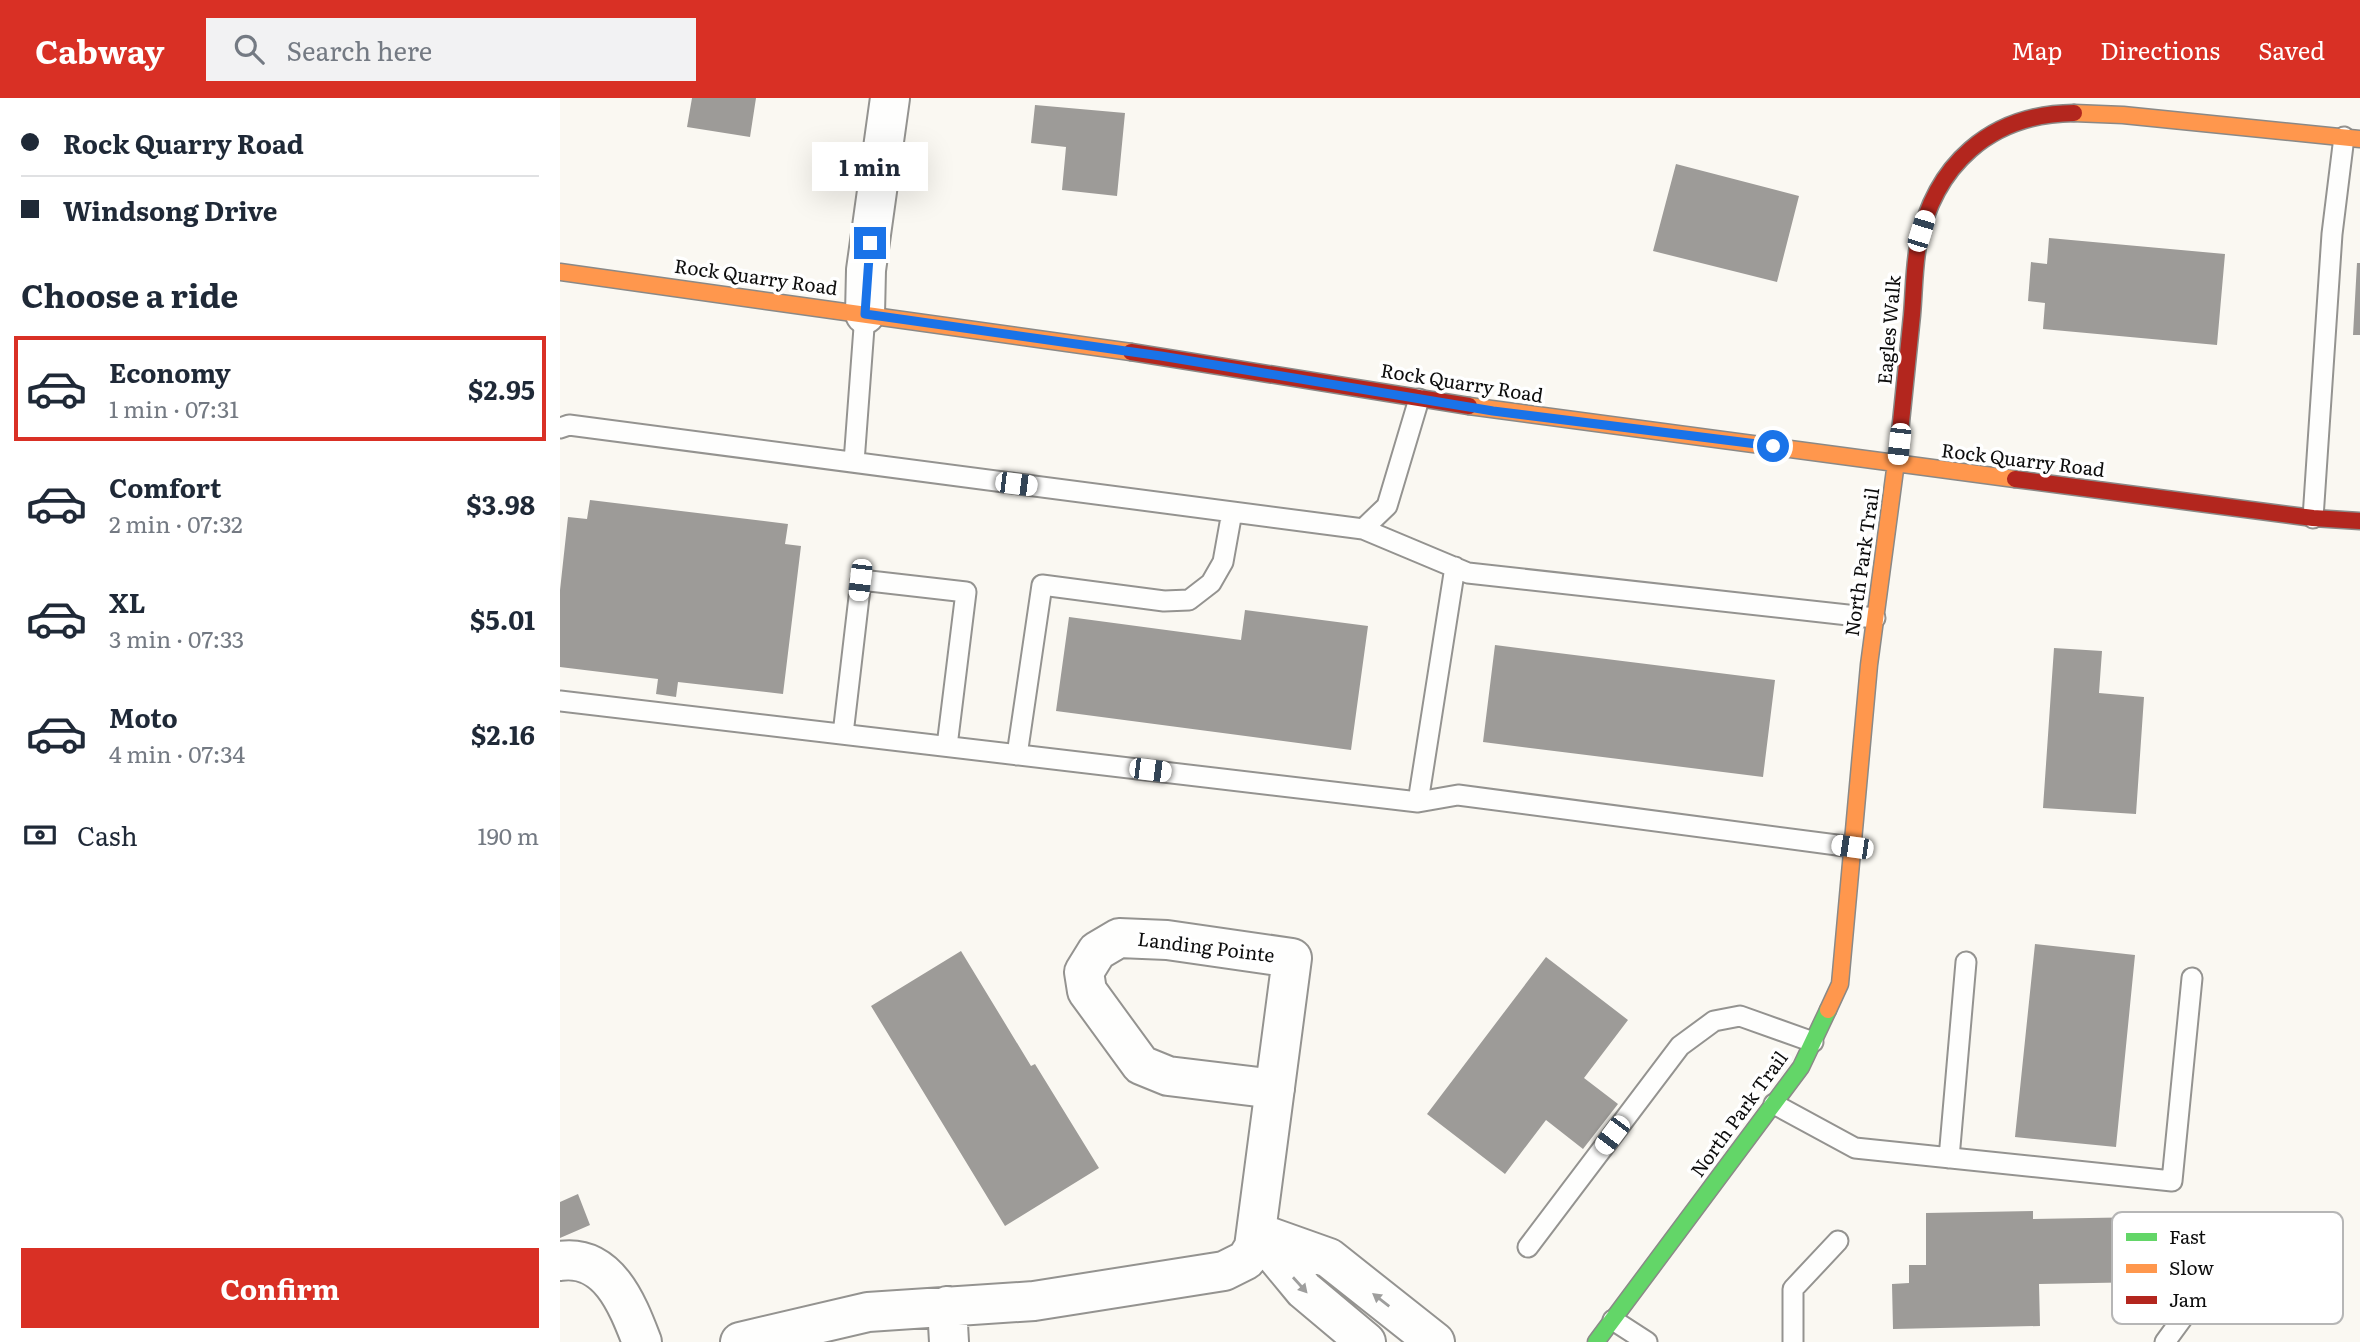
<!DOCTYPE html>
<html lang="en">
<head>
<meta charset="utf-8">
<style>
	body { margin:0; font-family:Literata,serif; background:#f2f2f3; color:#1f2937; height:100vh; display:flex; flex-direction:column; font-size:26px; white-space:nowrap }
	* { box-sizing:border-box; margin:0 }
	p { font-size:23px; color:#747a83 }
	.icon { flex:none; width:38px; height:38px; fill:none; stroke:currentColor; stroke-width:2; stroke-linecap:round; stroke-linejoin:round }
	.map { position:relative; flex:1; overflow:hidden }
	.drawer { display:flex; flex-direction:column; background:#fff; width:560px }
	.drawer>* { flex:none }
	.banner { display:grid; align-content:center; height:154px; padding:0 21px; background:#fff }
	.end { position:absolute; width:32px; height:32px; margin:-16px; border:9px solid #1a73e8; background:#fff; box-shadow:0 0 0 4px #fff }
	.from { border-radius:50% }
	.bubble { position:absolute; height:49px; border-radius:0px; background:#fff; box-shadow:0 7px 28px #0002; font-size:23px; font-weight:700; line-height:49px; text-align:center }
	.car { position:absolute; width:21px; height:42px; margin:-21px -10px; border-radius:9px; box-shadow:0 0 5px 2px #0007; background:linear-gradient(#fff 24%,#345 0 40%,#fff 0 76%,#345 0 86%,#fff 0) }
	.banner b { display:flex; align-items:center; gap:24px; height:66px; font-size:26px }
	.banner b+b { border-top:2px solid #e0e1e3 }
	.banner i { width:18px; height:18px; background:#1f2937 }
	ul { padding:0; list-style:none }
	li { display:flex; align-items:center; gap:21px; height:105px; margin:0 14px 10px; padding:0 7px; border:4px solid transparent; border-radius:0px }
	li div { flex:1 }
	li b { display:block; font-size:26px }
	li em { font-style:normal; font-weight:700 }
	li.selected { border-color:#d93025 }
	li>.icon { width:63px; height:63px; stroke-width:1.5 }
	h2 { padding:0 21px; font-size:32px; line-height:84px }
	.pay { display:flex; align-items:center; gap:18px; height:77px; padding:0 21px; font-size:26px }
	.pay p { margin-inline-start:auto }
	.button { display:flex; gap:14px; margin-top:auto; padding:14px 21px }
	.button a { flex:1; height:80px; border-radius:0px; background:#d93025; color:#fff; font-size:28px; font-weight:700; line-height:80px; text-align:center }
	header { display:flex; align-items:center; gap:42px; box-sizing:border-box; height:98px; padding:0 35px; background:#d93025; color:#fff }
	header strong { font-size:33px }
	nav { display:flex; gap:38px; margin-inline-start:auto; font-size:24px }
	.search { width:490px; height:63px; background:#f2f2f3; display:flex; align-items:center; gap:18px; box-sizing:border-box; padding:0 24px; border-radius:0px; color:#747a83; font-size:26px }
	main { display:flex; flex:1; min-height:0 }
	.map>svg:first-child { display:block }
	.building { fill:#9d9b98 }
	.lines { fill:none; stroke-linecap:round; stroke-linejoin:round }
	.lane-casing { stroke:#949390; stroke-width:23 }
	.street-casing { stroke:#949390; stroke-width:42 }
	.fast-casing { stroke:#8a8987; stroke-width:19 }
	.slow-casing { stroke:#8a8987; stroke-width:19 }
	.jam-casing { stroke:#8a8987; stroke-width:19 }
	.lane { stroke:#fefefd; stroke-width:19 }
	.street { stroke:#fefefd; stroke-width:38 }
	.fast { stroke:#63d668; stroke-width:16 }
	.slow { stroke:#ff974d; stroke-width:16 }
	.jam { stroke:#b3261e; stroke-width:16 }
	.oneway { fill:#9e9e9d }
	.route { stroke:#1a73e8; stroke-width:9 }
	.labels { text-anchor:middle; stroke-width:7; stroke-linejoin:round; paint-order:stroke }
	.street-label { font-size:19px; fill:#0d0d0d; stroke:#fff }
	.key { fill:#fff; stroke:#b6b6b6; stroke-width:2 }
	.key-label { font-size:19px; fill:#0d0d0d }
</style>
</head>
<body>
<header>
<strong>Cabway</strong>
<div class="search"><svg class="icon" aria-label="search" viewBox="0 0 24 24"><circle cx="10" cy="10" r="6"/><path d="M15 15l6 6"/></svg>Search here</div>
<nav><a>Map</a><a>Directions</a><a>Saved</a></nav>
</header>
<main>
<section class="drawer">
<div class="banner">
<b><i class="from"></i>Rock Quarry Road</b>
<b><i></i>Windsong Drive</b>
</div>
<h2>Choose a ride</h2>
<ul>
<li class="selected"><svg class="icon" aria-label="car" viewBox="0 0 24 24"><path d="M5 17H2v-5l4-1 3-4h7l3 4 3 1v5h-3M9 17h6M6 11h13"/><circle cx="7" cy="17" r="2"/><circle cx="17" cy="17" r="2"/></svg><div><b>Economy</b><p>1 min · 07:31</p></div><em>$2.95</em></li>
<li><svg class="icon" aria-label="car" viewBox="0 0 24 24"><path d="M5 17H2v-5l4-1 3-4h7l3 4 3 1v5h-3M9 17h6M6 11h13"/><circle cx="7" cy="17" r="2"/><circle cx="17" cy="17" r="2"/></svg><div><b>Comfort</b><p>2 min · 07:32</p></div><em>$3.98</em></li>
<li><svg class="icon" aria-label="car" viewBox="0 0 24 24"><path d="M5 17H2v-5l4-1 3-4h7l3 4 3 1v5h-3M9 17h6M6 11h13"/><circle cx="7" cy="17" r="2"/><circle cx="17" cy="17" r="2"/></svg><div><b>XL</b><p>3 min · 07:33</p></div><em>$5.01</em></li>
<li><svg class="icon" aria-label="car" viewBox="0 0 24 24"><path d="M5 17H2v-5l4-1 3-4h7l3 4 3 1v5h-3M9 17h6M6 11h13"/><circle cx="7" cy="17" r="2"/><circle cx="17" cy="17" r="2"/></svg><div><b>Moto</b><p>4 min · 07:34</p></div><em>$2.16</em></li>
</ul>
<div class="pay"><svg class="icon" aria-label="cash" viewBox="0 0 24 24"><path d="M3 7h18v10H3z"/><circle cx="12" cy="12" r="2"/></svg>Cash<p>190 m</p></div>
<div class="button"><a>Confirm</a></div>
</section>
<div class="map">
<svg width="1800" height="1244" viewBox="0 0 1800 1244">
	<rect width="100%" height="100%" fill="#faf8f2"/>
	<path class="building" d="M 132,0 L 196,0 L 190,39 L 127,29 Z
		M 475,7 L 565,15 L 557,98 L 502,92 L 506,49 L 471,45 Z
		M 1116,66 L 1239,98 L 1217,184 L 1093,153 Z
		M 1489,140 L 1665,156 L 1657,247 L 1483,231 L 1485,205 L 1468,203 L 1471,164 L 1487,166 Z
		M 1797,165 L 1800,165 L 1800,237 L 1793,237 Z
		M 30,402 L 228,426 L 225,446 L 241,448 L 223,596 L 118,584 L 116,599 L 96,596 L 98,581 L 0,569 L 0,492 L 8,419 L 27,421 Z
		M 685,512 L 808,528 L 791,652 L 496,613 L 509,519 L 681,542 Z
		M 935,547 L 1215,582 L 1203,679 L 923,644 Z
		M 1494,550 L 1542,553 L 1539,595 L 1584,599 L 1576,716 L 1483,710 Z
		M 1475,846 L 1575,857 L 1556,1049 L 1455,1039 Z
		M 401,853 L 471,968 L 475,966 L 539,1070 L 445,1128 L 311,908 Z
		M 986,859 L 1068,922 L 1024,980 L 1058,1006 L 1023,1051 L 986,1022 L 945,1076 L 867,1016 Z
		M 18,1096 L 30,1127 L 0,1140 L 0,1104 Z
		M 1473,1113 L 1473,1121 L 1586,1119 L 1587,1184 L 1479,1186 L 1480,1228 L 1333,1231 L 1332,1186 L 1349,1185 L 1349,1167 L 1366,1167 L 1366,1115 Z"/>
	<g class="lines">
		<g class="lane-casing">
			<path id="lane" d="M 0,330 L 9,327 L 803,431 L 827,408 L 859,301
				M 294,364 L 305,216
				M 1753,420 L 1772,136 L 1784,39
				M 803,431 L 908,475 L 1315,520
				M 0,603 L 858,704 L 898,697 L 1292,749
				M 283,636 L 301,482 L 406,494 L 387,648
				M 457,657 L 482,487 L 604,503 L 629,502 L 651,485 L 663,464 L 672,414
				M 858,704 L 895,469
				M 1214,1006 L 1295,1050 L 1612,1083 L 1632,880
				M 1389,1060 L 1406,864
				M 968,1149 L 1120,948 L 1154,923 L 1180,918 L 1253,944
				M 1053,1222 L 1087,1244
				M 1233,1244 L 1233,1191 L 1278,1143
				M 1605,1244 L 1665,1162"/>
		</g>
		<g class="street-casing">
			<path id="street" d="M 305,216 L 306,172 L 330,0
				M 696,1134 L 769,1160 L 875,1244
				M 696,1134 L 744,1192 L 806,1244
				M 0,1163 C 49,1156 68,1208 82,1244
				M 387,1208 L 389,1244
				M 180,1244 L 308,1214 L 474,1203 L 664,1173 L 686,1162 L 694,1149 L 732,860 L 607,842 L 559,840 L 537,853 L 524,874 L 527,893 L 581,967 L 608,978 L 715,991"/>
		</g>
		<g class="fast-casing">
			<path id="fast" d="M 1036,1244 L 1241,969 L 1268,912"/>
		</g>
		<g class="slow-casing">
			<path id="slow" d="M 1514,15 L 1563,17 L 1800,41
				M 0,174 L 571,254
				M 909,308 L 1455,381
				M 1268,912 L 1280,886 L 1309,567 L 1340,334"/>
		</g>
		<g class="jam-casing">
			<path id="jam" d="M 571,254 L 909,308
				M 1340,334 C 1344,295 1348,256 1352,217 C 1354,194 1354,170 1358,148 C 1374,67 1430,16 1514,15
				M 1455,381 L 1753,420 L 1800,423"/>
		</g>
		<use href="#lane" class="lane"/>
		<use href="#street" class="street"/>
		<use href="#fast" class="fast"/>
		<use href="#slow" class="slow"/>
		<use href="#jam" class="jam"/>
	</g>
	<defs><path id="oneway-solid" d="M-6-.8H1V-3.2L6.5 0L1 3.2V.8H-6Z" transform="scale(1.75)"/></defs>
	<g class="oneway">
		<use href="#oneway-solid" transform="translate(740 1187) rotate(48)"/>
		<use href="#oneway-solid" transform="translate(821 1202) rotate(-142)"/>
	</g>
	<g class="lines">
		<path class="route" d="M 310,145 L 305,216 L 601,258 L 933,313 L 1213,348"/>
	</g>
	<g class="labels">
		<g class="street-label">
			<text transform="translate(196 179) rotate(8)" y="7">Rock Quarry Road</text>
			<text transform="translate(1329 232) rotate(-85)" y="7">Eagles Walk</text>
			<text transform="translate(902 285) rotate(9)" y="7">Rock Quarry Road</text>
			<text transform="translate(1463 362) rotate(7)" y="7">Rock Quarry Road</text>
			<text transform="translate(1302 464) rotate(-82)" y="7">North Park Trail</text>
			<text transform="translate(646 849) rotate(7)" y="7">Landing Pointe</text>
			<text transform="translate(1179 1016) rotate(-54)" y="7">North Park Trail</text>
		</g>
	</g>
	<rect x="1552" y="1114" width="231" height="112" rx="10" class="key"/>
	<rect x="1566" y="1135" width="31" height="8" fill="#63d668"/>
	<rect x="1566" y="1166" width="31" height="9" fill="#ff974d"/>
	<rect x="1566" y="1198" width="31" height="8" fill="#b3261e"/>
	<g class="key-label">
		<text x="1609" y="1146">Fast</text>
		<text x="1609" y="1177">Slow</text>
		<text x="1609" y="1209">Jam</text>
	</g>
</svg>
<i class="end from" style="left:1213px;top:348px"></i>
<i class="end" style="left:310px;top:145px"></i>
<div class="bubble" style="left:252px;top:44px;width:116px">1 min</div>
<i class="car" style="left:1361px;top:133px;rotate:17deg"></i>
<i class="car" style="left:1339px;top:346px;rotate:186deg"></i>
<i class="car" style="left:456px;top:386px;rotate:97deg"></i>
<i class="car" style="left:300px;top:482px;rotate:187deg"></i>
<i class="car" style="left:590px;top:672px;rotate:97deg"></i>
<i class="car" style="left:1292px;top:749px;rotate:278deg"></i>
<i class="car" style="left:1052px;top:1037px;rotate:217deg"></i>
</div>
</main>
</body>
</html>
